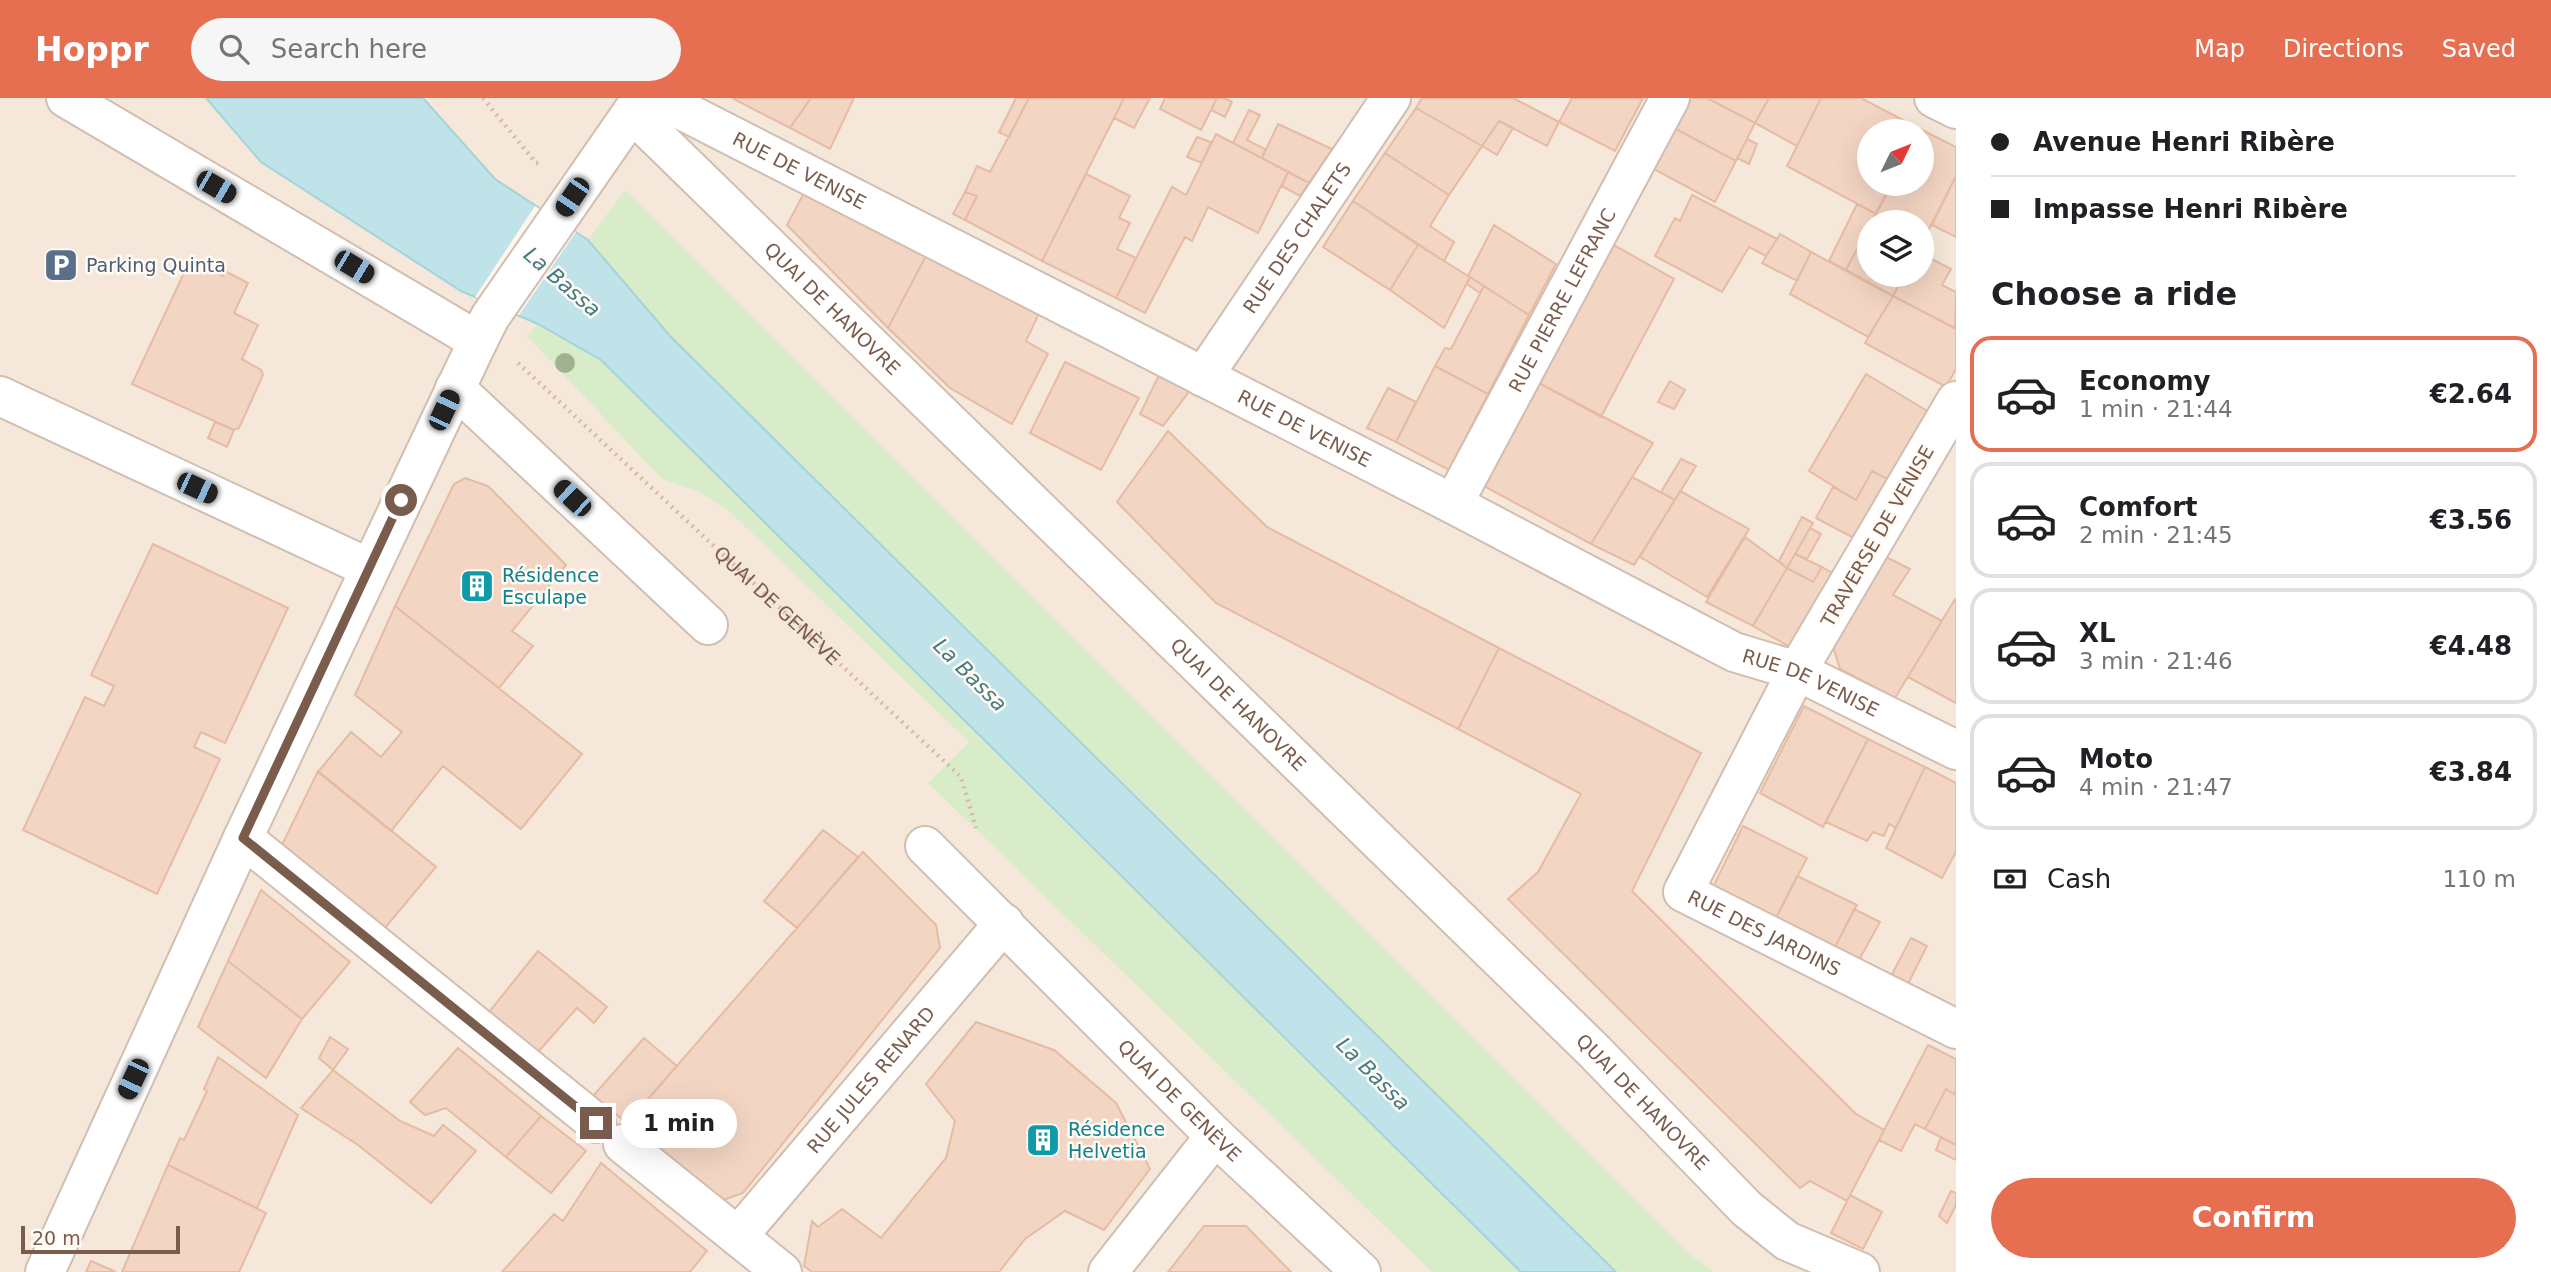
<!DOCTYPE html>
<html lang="en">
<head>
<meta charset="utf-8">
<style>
	body { margin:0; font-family:"DejaVu Sans",sans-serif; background:#f6f6f6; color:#202124; height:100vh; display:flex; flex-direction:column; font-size:26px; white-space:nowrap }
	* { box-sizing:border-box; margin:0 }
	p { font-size:23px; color:#757577 }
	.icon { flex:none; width:38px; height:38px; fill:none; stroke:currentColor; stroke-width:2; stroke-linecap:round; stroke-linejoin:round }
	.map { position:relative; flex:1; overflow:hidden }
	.details { display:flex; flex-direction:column; background:#fff; width:595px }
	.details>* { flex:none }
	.hud { display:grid; align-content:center; height:154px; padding:0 35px; background:#fff }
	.needle { width:46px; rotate:47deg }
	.buttons { position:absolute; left:1857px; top:21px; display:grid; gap:14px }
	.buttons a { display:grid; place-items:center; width:77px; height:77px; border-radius:50%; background:#fff; box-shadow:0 7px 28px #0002; font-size:35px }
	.scale { position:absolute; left:21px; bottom:18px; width:159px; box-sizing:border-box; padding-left:7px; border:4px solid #7a5c4d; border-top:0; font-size:19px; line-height:24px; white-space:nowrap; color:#7a5c4d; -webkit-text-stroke:5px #fffaf3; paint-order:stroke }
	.end { position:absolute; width:32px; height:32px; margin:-16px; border:9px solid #7a5c4d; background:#fff; box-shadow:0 0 0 4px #fff }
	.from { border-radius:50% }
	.bubble { position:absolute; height:49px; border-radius:24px; background:#fff; box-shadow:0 7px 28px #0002; font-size:23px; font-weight:600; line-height:49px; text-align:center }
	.car { position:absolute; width:21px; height:42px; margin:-21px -10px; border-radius:9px; box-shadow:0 0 5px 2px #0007; background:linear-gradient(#222 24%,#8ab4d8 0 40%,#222 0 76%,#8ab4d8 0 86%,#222 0) }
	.hud b { display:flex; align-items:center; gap:24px; height:66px; font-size:26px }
	.hud b+b { border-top:2px solid #e0e0e0 }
	.hud i { width:18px; height:18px; background:#202124 }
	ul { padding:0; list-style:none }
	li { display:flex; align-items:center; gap:21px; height:116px; margin:0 14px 10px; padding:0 21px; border:4px solid #e0e0e0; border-radius:21px }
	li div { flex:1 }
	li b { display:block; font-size:26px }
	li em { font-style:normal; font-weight:600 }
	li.active { border-color:#e76f51 }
	li>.icon { width:63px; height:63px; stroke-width:1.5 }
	h2 { padding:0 35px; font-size:32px; line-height:84px }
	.pay { display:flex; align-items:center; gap:18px; height:77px; padding:0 35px; font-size:26px }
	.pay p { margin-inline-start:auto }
	.action { display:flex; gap:14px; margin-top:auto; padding:14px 35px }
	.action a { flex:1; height:80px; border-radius:42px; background:#e76f51; color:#fff; font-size:28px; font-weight:600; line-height:80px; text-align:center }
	header { display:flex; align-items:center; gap:42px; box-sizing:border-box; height:98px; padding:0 35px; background:#e76f51; color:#fff }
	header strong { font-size:33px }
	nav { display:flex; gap:38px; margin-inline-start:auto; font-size:24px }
	.search { width:490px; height:63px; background:#f6f6f6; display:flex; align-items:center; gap:18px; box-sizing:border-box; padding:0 24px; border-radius:38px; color:#757577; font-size:26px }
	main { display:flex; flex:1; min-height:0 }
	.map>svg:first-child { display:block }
	.residential { fill:#f5e8da; fill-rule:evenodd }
	.green { fill:#d8ecc9 }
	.water { fill:#bfe3e8; stroke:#a5d3da; stroke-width:2 }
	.pier { fill:#fdf6ec }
	.building { fill:#f3d5c3; stroke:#e6bba3; stroke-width:2 }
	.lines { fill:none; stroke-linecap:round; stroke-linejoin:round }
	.minor-casing { stroke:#d1beb0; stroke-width:42 }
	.path { stroke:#d9b8a5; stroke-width:4.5; stroke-dasharray:2 5; stroke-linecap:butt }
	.minor { stroke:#fff; stroke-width:38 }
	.tree { fill:#a0b28e }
	.route { stroke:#7a5c4d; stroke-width:9 }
	.labels { text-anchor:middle; stroke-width:5; stroke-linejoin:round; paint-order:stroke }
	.street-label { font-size:19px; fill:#7a5c4d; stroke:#fffaf3 }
	.service-label { font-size:19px; fill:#4e5e75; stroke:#fffaf3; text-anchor:start }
	.culture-label { font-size:19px; fill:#0d838f; stroke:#fffaf3; text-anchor:start }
	.water-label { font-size:21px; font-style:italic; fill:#437c86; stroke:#fffaf3 }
</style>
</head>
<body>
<header>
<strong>Hoppr</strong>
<div class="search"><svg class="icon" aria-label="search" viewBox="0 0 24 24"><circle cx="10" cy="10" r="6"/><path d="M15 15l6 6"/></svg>Search here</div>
<nav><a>Map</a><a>Directions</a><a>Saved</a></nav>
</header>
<main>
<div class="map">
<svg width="1956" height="1174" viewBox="0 0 1956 1174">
	<rect width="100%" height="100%" fill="#fdf6ec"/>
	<path class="residential" d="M 0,0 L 1956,0 L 1956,1174 L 0,1174 ZM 1869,33 L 1922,33 L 1922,86 L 1869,86 ZM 1869,124 L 1922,124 L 1922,177 L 1869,177 Z"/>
	<path class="green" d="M 625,92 L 1684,1151 L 1713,1174 L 1616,1174 L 1599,1159 L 670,238 L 588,142 Z
		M 538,226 L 601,262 L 1521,1174 L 1432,1174 L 928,685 L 969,644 L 729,413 L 698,393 L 662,381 L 527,238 Z"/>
	<path class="water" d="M 206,0 L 423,0 L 495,81 L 588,142 L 670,238 L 1616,1174 L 1521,1174 L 601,262 L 538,226 L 461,193 L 261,64 Z"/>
	<path class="pier" d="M 535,108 L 576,134 L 519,217 L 475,199 Z"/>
	<path class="building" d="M 732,0 L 811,0 L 790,30 Z
		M 811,0 L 854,0 L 830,51 L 790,30 Z
		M 1016,0 L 1029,0 L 1009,39 L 999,34 Z
		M 1029,0 L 1124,0 L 1042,163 L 965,122 L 977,98 L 965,94 L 977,68 L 990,74 Z
		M 1124,0 L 1150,0 L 1134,30 L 1114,20 Z
		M 1165,0 L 1217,0 L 1201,32 L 1160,11 Z
		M 1217,0 L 1224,0 L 1232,4 L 1225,19 L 1211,12 Z
		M 1422,0 L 1513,0 L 1559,24 L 1547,48 L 1499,23 L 1482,48 L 1416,10 Z
		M 1572,0 L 1643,0 L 1615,53 L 1559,24 Z
		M 1690,0 L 1707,0 L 1755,25 L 1736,63 L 1674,30 Z
		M 1707,0 L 1769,0 L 1755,25 Z
		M 1769,0 L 1821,0 L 1797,48 L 1755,25 Z
		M 1821,0 L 1861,0 L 1920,31 L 1919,33 L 1869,33 L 1869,86 L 1892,86 L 1876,116 L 1787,68 Z
		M 1416,10 L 1482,48 L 1449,97 L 1385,55 Z
		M 1249,12 L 1260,17 L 1247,42 L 1265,51 L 1262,60 L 1233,45 Z
		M 1499,23 L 1513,30 L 1497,57 L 1482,48 Z
		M 1278,26 L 1332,51 L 1309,85 L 1262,60 Z
		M 1674,30 L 1736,63 L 1715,104 L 1652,70 Z
		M 1920,31 L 1956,49 L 1956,78 L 1922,145 L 1922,124 L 1871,124 L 1892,86 L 1922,86 Z
		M 1216,36 L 1288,74 L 1258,135 L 1208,109 L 1192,143 L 1185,139 L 1145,215 L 1116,200 L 1172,89 L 1186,97 Z
		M 1197,39 L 1211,44 L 1202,65 L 1187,59 Z
		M 1747,41 L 1757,46 L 1749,66 L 1737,60 Z
		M 1385,55 L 1449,97 L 1430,128 L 1454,144 L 1444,163 L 1353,103 Z
		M 1288,74 L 1309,85 L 1300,98 L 1282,88 Z
		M 1086,76 L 1130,98 L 1119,120 L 1130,125 L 1117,151 L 1136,160 L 1116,200 L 1042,163 Z
		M 1956,78 L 1956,139 L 1932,127 Z
		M 805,93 L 927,156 L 888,230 L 787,127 Z
		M 965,94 L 977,98 L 965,122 L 953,116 Z
		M 1692,97 L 1777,141 L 1766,158 L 1749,149 L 1722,194 L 1655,158 L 1675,120 L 1680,123 Z
		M 1353,103 L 1418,147 L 1390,192 L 1323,149 Z
		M 1857,106 L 1876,116 L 1871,124 L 1869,124 L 1869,129 L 1846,172 L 1829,163 Z
		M 1494,127 L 1556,166 L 1529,217 L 1468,178 Z
		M 1869,129 L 1869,177 L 1904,177 L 1893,198 L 1846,172 Z
		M 1780,136 L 1811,154 L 1797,183 L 1762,165 Z
		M 1612,146 L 1674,181 L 1601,319 L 1539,285 Z
		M 1418,147 L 1470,179 L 1444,230 L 1390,192 Z
		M 1811,154 L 1893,198 L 1868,239 L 1790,196 Z
		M 927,156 L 1040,213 L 1026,243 L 1048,256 L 1012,326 L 950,290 L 888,230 Z
		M 1922,156 L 1951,171 L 1942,187 L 1956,194 L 1955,230 L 1893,198 L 1904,177 L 1922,177 Z
		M 190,162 L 223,178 L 225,173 L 248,185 L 234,215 L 258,227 L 242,261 L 261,272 L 263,277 L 239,330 L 234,332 L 132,286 Z
		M 1470,179 L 1484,188 L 1480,195 L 1467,186 Z
		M 1484,188 L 1529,217 L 1488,296 L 1435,268 L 1445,250 L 1451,251 Z
		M 1893,198 L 1956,231 L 1956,271 L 1946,289 L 1865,245 Z
		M 1065,264 L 1139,300 L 1101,372 L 1030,335 Z
		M 1435,268 L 1488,296 L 1449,372 L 1396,344 Z
		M 1160,275 L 1191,291 L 1163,328 L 1140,316 Z
		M 1866,276 L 1929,314 L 1889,382 L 1872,373 L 1856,402 L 1809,373 Z
		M 1670,283 L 1685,292 L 1674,311 L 1658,304 Z
		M 1539,285 L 1653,345 L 1591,446 L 1484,388 Z
		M 1388,290 L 1416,304 L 1396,344 L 1367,330 Z
		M 215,324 L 234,332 L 227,349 L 208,340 Z
		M 1168,333 L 1267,429 L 1499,550 L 1458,631 L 1216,505 L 1117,404 Z
		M 1681,361 L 1696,368 L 1675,402 L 1661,394 Z
		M 1872,373 L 1899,387 L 1863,445 L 1816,420 L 1833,389 L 1856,402 Z
		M 1632,379 L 1675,402 L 1634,467 L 1591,446 Z
		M 465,380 L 488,388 L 566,467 L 512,533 L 533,548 L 499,590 L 395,508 L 454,386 Z
		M 1680,393 L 1749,431 L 1707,499 L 1640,459 Z
		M 1802,419 L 1813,425 L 1787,470 L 1779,463 Z
		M 1810,430 L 1821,436 L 1807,461 L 1795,456 Z
		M 1745,439 L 1787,470 L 1753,528 L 1706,504 Z
		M 153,446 L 288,510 L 225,645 L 201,634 L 194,649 L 220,661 L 157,796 L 23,732 L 85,599 L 104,608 L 114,588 L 91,577 Z
		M 1878,455 L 1910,471 L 1893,497 L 1942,523 L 1895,600 L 1840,571 L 1829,535 Z
		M 1795,456 L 1822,469 L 1813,484 L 1787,470 Z
		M 1822,469 L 1841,480 L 1797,553 L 1753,528 L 1787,470 L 1813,484 Z
		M 1955,501 L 1956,502 L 1956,605 L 1908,579 Z
		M 395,508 L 582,656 L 521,731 L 443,668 L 391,733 L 318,674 L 351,634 L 381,659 L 402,634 L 355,597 Z
		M 1499,550 L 1701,655 L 1632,793 L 1856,1016 L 1884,1032 L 1847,1103 L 1810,1083 L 1800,1090 L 1508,801 L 1538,774 L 1581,696 L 1458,631 Z
		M 1804,608 L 1868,641 L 1823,729 L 1760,695 Z
		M 1868,641 L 1925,669 L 1896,730 L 1889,726 L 1884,738 L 1873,734 L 1867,743 L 1826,724 Z
		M 1925,669 L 1956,685 L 1956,754 L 1942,780 L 1886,750 Z
		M 318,673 L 436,769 L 384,831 L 281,749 Z
		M 1743,728 L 1807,760 L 1775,822 L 1712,791 Z
		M 823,732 L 858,759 L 797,830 L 764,803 Z
		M 863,754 L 936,827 L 940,850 L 743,1095 L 723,1102 L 627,1025 Z
		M 1797,778 L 1857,807 L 1834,851 L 1775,822 Z
		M 261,792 L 350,864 L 302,921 L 228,863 Z
		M 1854,811 L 1880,824 L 1858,864 L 1834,851 Z
		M 1911,840 L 1927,848 L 1907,888 L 1890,880 Z
		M 538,853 L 607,909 L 594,925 L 577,910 L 538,954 L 489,914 Z
		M 228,863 L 302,921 L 266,980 L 198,929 Z
		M 976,924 L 1054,952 L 1116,1005 L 1150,1071 L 1104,1132 L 1065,1113 L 1025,1141 L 999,1174 L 812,1174 L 804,1168 L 812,1123 L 818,1129 L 842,1111 L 881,1140 L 946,1060 L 955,1023 L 926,986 Z
		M 330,939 L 348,951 L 333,972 L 319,960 Z
		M 644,940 L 677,968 L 627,1025 L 593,998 Z
		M 1928,947 L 1956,961 L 1956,992 L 1954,996 L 1946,991 L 1925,1031 L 1915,1026 L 1901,1053 L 1879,1042 Z
		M 458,950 L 541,1018 L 506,1059 L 446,1010 L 425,1017 L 410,1004 Z
		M 218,959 L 298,1017 L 257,1110 L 168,1067 L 180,1040 L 184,1042 L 207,993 L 204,991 Z
		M 333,972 L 400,1023 L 434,1038 L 443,1027 L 476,1053 L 431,1105 L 358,1047 L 301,1010 Z
		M 1946,991 L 1954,996 L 1956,992 L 1956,1047 L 1925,1031 Z
		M 541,1018 L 586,1053 L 551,1095 L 506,1059 Z
		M 1941,1039 L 1956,1047 L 1956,1062 L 1936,1052 Z
		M 601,1065 L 707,1153 L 690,1174 L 502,1174 L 554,1116 L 563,1123 Z
		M 168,1067 L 266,1115 L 239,1174 L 122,1174 Z
		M 1951,1093 L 1956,1095 L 1956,1107 L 1947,1125 L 1939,1118 Z
		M 1850,1097 L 1882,1114 L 1863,1151 L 1831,1135 Z
		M 1204,1128 L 1246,1128 L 1291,1174 L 1168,1174 Z
		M 91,1163 L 116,1174 L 86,1174 Z"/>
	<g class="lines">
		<g class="minor-casing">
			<g id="minor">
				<path d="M 66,0 L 478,243"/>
				<path id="s2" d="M 658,0 L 1453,406 L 1734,554 L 1797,573 L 1956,652"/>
				<path d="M 1934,0 L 1956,11"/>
				<path id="s3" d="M 632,15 L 1595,954 L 1747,1111 L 1787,1143 L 1860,1174"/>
				<path id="s4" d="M 1203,279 L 1391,0"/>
				<path d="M 455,290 L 708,527"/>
				<path d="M 0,298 L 369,470"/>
				<path id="s5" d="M 1956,303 L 1797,573 L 1683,794 L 1956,931"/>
				<path id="s6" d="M 1453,406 L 1670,0"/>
				<path d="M 243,740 L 596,1025"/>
				<path id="s7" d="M 925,748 L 1215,1038 L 1361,1174"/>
				<path d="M 623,1046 L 782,1174"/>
				<path id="s8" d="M 738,1138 L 1004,825"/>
				<path d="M 45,1174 L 243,740 L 478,243 L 490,219 L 642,0"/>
				<path d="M 1108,1174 L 1215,1038"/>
			</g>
		</g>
		<g class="path">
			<path d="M 483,0 L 536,65 L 541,65"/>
			<path id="s1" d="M 518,265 L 961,679 L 976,730"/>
		</g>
		<use href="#minor" class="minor"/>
	</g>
	<circle class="tree" cx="565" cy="265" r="10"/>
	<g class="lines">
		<path class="route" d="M 401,402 L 243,740 L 596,1025"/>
	</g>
	<defs>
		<g id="parking-square" transform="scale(1.75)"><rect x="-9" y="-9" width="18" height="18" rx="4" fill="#5c6f8a" stroke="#fffaf3"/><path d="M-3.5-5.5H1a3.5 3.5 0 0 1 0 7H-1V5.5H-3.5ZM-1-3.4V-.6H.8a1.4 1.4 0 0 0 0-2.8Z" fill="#fff"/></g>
		<g id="building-square" transform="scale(1.75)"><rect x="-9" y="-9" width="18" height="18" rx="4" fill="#0f9aa8" stroke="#fffaf3"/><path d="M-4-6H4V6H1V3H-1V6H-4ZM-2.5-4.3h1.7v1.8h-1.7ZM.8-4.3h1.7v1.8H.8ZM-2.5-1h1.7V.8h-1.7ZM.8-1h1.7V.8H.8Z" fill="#fff"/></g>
	</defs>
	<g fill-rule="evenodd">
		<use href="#parking-square" x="61" y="167"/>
		<use href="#building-square" x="477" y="488"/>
		<use href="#building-square" x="1043" y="1042"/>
	</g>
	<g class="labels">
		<g class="street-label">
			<text dy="7" stroke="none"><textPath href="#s2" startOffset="159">RUE DE VENISE</textPath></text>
			<text dy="7" stroke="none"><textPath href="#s4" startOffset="168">RUE DES CHALETS</textPath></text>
			<text dy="7" stroke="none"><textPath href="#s6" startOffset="231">RUE PIERRE LEFRANC</textPath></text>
			<text dy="7" stroke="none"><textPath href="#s3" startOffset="280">QUAI DE HANOVRE</textPath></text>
			<text dy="7" stroke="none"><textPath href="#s2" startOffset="726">RUE DE VENISE</textPath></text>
			<text transform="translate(1877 438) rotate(-60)" y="7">TRAVERSE DE VENISE</text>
			<text dy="7" stroke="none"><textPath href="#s1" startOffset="355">QUAI DE GENÈVE</textPath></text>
			<text dy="7" stroke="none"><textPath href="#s2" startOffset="1293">RUE DE VENISE</textPath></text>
			<text dy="7" stroke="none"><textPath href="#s3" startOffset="847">QUAI DE HANOVRE</textPath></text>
			<text dy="7" stroke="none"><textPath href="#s5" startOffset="653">RUE DES JARDINS</textPath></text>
			<text dy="7" stroke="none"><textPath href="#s8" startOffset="205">RUE JULES RENARD</textPath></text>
			<text dy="7" stroke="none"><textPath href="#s7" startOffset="360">QUAI DE GENÈVE</textPath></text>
			<text dy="7" stroke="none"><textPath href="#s3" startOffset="1414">QUAI DE HANOVRE</textPath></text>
		</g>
		<g class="service-label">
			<text x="86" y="174">Parking Quinta</text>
		</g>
		<g class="culture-label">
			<text x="502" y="484">Résidence<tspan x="502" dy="22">Esculape</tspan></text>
			<text x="1068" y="1038">Résidence<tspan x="1068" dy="22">Helvetia</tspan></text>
		</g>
		<g class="water-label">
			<text transform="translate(562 184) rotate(41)" y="7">La Bassa</text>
			<text transform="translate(970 577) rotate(45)" y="7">La Bassa</text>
			<text transform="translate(1373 976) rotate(45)" y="7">La Bassa</text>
		</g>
	</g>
</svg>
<div class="buttons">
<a><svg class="needle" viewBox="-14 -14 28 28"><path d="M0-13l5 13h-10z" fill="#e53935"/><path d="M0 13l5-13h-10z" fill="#757577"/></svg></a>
<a><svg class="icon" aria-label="layers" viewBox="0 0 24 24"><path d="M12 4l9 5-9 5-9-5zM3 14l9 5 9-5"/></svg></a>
</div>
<div class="scale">20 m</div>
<i class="end from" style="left:401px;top:402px"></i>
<i class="end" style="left:596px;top:1025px"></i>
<div class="bubble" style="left:621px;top:1001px;width:116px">1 min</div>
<i class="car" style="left:216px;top:89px;rotate:120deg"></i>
<i class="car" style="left:572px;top:99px;rotate:214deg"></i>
<i class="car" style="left:354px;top:169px;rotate:121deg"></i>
<i class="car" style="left:444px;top:312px;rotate:25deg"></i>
<i class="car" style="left:197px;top:390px;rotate:115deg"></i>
<i class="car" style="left:572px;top:400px;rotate:313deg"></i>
<i class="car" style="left:133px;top:981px;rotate:205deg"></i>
</div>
<section class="details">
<div class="hud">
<b><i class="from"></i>Avenue Henri Ribère</b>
<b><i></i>Impasse Henri Ribère</b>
</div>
<h2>Choose a ride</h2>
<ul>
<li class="active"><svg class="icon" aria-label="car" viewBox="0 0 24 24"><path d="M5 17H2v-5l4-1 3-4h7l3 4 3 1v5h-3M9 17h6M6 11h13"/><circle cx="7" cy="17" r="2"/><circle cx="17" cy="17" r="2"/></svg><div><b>Economy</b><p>1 min · 21:44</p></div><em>€2.64</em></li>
<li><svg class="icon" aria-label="car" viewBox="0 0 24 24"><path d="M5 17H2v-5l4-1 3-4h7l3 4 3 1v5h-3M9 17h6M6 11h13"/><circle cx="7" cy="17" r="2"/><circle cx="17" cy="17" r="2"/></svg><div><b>Comfort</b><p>2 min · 21:45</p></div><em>€3.56</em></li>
<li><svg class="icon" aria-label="car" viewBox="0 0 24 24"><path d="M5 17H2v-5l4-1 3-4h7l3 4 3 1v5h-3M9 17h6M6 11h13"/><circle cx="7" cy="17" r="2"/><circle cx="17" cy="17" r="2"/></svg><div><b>XL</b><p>3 min · 21:46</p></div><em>€4.48</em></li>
<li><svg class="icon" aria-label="car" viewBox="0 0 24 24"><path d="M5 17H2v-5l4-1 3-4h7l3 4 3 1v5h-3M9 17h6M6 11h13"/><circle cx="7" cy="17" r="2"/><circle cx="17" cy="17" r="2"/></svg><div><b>Moto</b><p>4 min · 21:47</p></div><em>€3.84</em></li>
</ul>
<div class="pay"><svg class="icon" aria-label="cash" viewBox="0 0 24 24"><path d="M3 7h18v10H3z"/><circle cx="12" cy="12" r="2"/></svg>Cash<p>110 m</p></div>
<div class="action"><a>Confirm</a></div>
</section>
</main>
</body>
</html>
